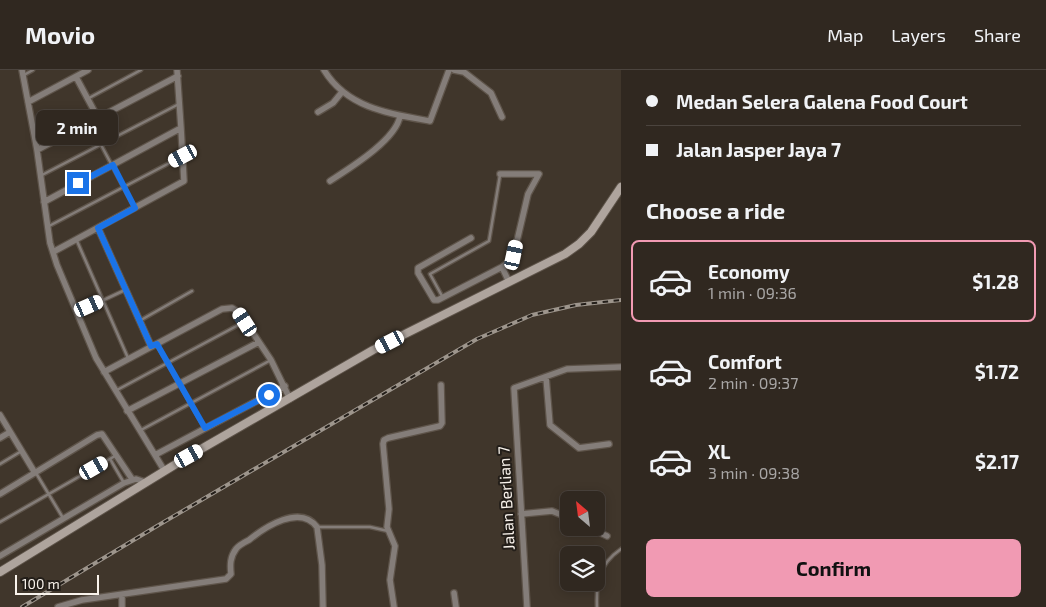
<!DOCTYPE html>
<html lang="en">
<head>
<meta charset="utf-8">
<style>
	body { margin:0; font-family:"Exo 2",sans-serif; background:#383029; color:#f1f3f6; height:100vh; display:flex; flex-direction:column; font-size:19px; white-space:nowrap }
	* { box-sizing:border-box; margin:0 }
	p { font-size:16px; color:#a8a6a5 }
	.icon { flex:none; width:28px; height:28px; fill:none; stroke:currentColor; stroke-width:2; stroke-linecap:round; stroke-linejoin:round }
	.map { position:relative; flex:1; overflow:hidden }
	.sheet { display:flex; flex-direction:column; background:#302820; width:425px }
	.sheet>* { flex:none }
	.banner { display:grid; align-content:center; height:110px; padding:0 25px; background:#302820 }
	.needle { width:32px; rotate:332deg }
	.buttons { position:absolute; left:560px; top:421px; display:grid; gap:10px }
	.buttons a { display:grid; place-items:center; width:45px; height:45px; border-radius:8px; background:#302820; box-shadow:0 2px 12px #0003,0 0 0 1px #4b443e; font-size:25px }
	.scale { position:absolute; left:15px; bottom:12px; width:84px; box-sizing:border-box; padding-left:5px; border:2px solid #f9f3ec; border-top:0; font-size:14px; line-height:18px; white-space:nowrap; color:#f9f3ec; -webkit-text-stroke:4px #231e19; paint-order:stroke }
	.end { position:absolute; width:22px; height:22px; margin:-11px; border:6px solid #1a73e8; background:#fff; box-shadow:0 0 0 2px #fff }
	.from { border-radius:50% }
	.bubble { position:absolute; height:35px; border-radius:8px; background:#302820; box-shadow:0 2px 12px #0003,0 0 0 1px #4b443e; font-size:16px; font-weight:700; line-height:35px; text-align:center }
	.car { position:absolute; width:15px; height:30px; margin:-15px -8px; border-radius:6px; box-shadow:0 0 4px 1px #0007; background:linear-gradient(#fff 24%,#345 0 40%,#fff 0 76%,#345 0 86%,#fff 0) }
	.banner b { display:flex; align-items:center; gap:18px; height:48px; font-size:19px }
	.banner b+b { border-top:1px solid #4b443e }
	.banner i { width:12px; height:12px; background:#f1f3f6 }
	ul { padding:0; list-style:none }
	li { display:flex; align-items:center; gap:15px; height:82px; margin:0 10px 8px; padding:0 15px; border:2px solid transparent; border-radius:8px }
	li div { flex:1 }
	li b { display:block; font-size:19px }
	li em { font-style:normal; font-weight:700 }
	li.current { border-color:#f19ab3 }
	li>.icon { width:45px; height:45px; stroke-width:1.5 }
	h2 { padding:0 25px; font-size:22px; line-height:60px }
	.action { display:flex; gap:10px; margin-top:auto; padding:10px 25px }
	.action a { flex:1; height:58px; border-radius:8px; background:#f19ab3; color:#111; font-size:20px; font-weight:700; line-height:58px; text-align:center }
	header { display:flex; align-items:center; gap:30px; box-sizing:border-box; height:70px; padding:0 25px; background:#302820; border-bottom:1px solid #4b443e }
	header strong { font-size:24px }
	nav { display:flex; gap:28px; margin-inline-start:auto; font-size:18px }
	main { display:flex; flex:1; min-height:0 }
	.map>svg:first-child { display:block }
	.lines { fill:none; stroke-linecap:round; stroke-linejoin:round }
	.lane-casing { stroke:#5e544a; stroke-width:5 }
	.street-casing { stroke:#5e544a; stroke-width:8 }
	.secondary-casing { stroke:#5e544a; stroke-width:10 }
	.lane { stroke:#847d79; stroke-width:2.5 }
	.street { stroke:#847d79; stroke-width:5.5 }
	.secondary { stroke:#aea49d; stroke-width:8 }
	.rail-casing { stroke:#9d958c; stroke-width:4 }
	.rail { stroke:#231e19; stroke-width:2; stroke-dasharray:5.5; stroke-linecap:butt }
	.route { stroke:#1a73e8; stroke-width:6 }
	.labels { text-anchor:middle; stroke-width:4; stroke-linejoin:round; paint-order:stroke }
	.street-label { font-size:16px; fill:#f9f3ec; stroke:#231e19 }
</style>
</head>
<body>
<header>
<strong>Movio</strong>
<nav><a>Map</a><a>Layers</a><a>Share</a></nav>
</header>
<main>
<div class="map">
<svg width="621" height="537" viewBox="0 0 621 537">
	<rect width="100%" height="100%" fill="#40362b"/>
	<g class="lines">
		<g class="lane-casing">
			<path id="lane" d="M 24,5 L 33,0
				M 89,28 L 141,0
				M 90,54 L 134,137
				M 42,105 L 179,34
				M 49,156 L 181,87
				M 77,171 L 128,288
				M 442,226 L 430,204 L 489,171 L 500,105
				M 78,242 L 125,220
				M 141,250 L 192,221
				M 157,275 L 204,357
				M 117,320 L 244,252
				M 141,360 L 271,290
				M 110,389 L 124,413
				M 0,394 L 20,382
				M 36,403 L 63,448
				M 0,452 L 115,386
				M 317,457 L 370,457 L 388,461
				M 597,537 C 596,512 599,494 621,479"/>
		</g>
		<g class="street-casing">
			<path id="street" d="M 22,0 L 37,80 L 50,173 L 57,195 L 96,288 L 164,400
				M 324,0 C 347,38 390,44 430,51 L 449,0
				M 454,0 L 464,2 L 491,23 L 502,47
				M 76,7 L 98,48
				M 28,32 L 88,0
				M 318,42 L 333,33 L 342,22
				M 37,80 L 178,6
				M 330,111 C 350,98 396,70 400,46
				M 44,132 L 181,58 L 177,0
				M 98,158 L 151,276
				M 471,168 L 418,198 L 418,203 L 434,230 L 438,230 L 502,197 L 513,188 L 528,124 L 539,104 L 500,104
				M 53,182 L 184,111 L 181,58
				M 502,197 L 509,212
				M 104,302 L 222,239 L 232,238 L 239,242 L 271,290 L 290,329
				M 546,307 L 550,355 L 579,378 L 609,374
				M 127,341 L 259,272
				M 0,345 L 35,403
				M 0,368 L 10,362
				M 155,385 L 285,316
				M 0,424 L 97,365 L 102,364 L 132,409
				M 521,444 L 552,441 L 569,448
				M 590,458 L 607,466
				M 0,486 L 124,413 L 136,409 L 145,412
				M 454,523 L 456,537
				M 122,526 L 122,537
				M 58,537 L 82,530 L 226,509 L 231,504 C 230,495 230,487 236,479 C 239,475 245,472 249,470 C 265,457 300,434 317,457 L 322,495 L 323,537
				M 394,537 L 390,510 L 395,476 L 387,457 L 389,439 L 383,374 L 384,370 L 388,368 L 440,356 L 442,353 L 441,315
				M 527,537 L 514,318 L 567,299 L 621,297"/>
		</g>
		<g class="secondary-casing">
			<path id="secondary" d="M 0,502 L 189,386 L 373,280 L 565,184 L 579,174 L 591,162 L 621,117"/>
		</g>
		<use href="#lane" class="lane"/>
		<use href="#street" class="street"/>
		<use href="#secondary" class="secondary"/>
		<g class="rail-casing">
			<path id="rail" d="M 22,537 L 157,456 L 477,269 L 532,245 L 576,235 L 621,230"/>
		</g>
		<use href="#rail" class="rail"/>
	</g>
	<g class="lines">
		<path class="route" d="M 78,113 L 113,95 L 135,138 L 98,158 L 151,276 L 157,274 L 205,358 L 269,325"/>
	</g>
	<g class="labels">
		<g class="street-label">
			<text transform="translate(506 428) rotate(-93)" y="6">Jalan Berlian 7</text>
		</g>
	</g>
</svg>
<div class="buttons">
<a><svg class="needle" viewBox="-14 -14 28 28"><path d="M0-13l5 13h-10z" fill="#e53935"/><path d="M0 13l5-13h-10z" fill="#a8a6a5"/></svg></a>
<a><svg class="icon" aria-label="layers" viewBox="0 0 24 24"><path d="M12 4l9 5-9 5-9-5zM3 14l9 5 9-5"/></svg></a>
</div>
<div class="scale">100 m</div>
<i class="end from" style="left:269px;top:325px"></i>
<i class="end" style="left:78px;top:113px"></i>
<div class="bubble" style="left:36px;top:40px;width:82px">2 min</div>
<i class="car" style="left:183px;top:86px;rotate:242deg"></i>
<i class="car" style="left:514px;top:185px;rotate:12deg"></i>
<i class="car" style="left:89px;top:236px;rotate:66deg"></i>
<i class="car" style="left:245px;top:252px;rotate:327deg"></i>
<i class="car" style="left:390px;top:272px;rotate:243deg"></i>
<i class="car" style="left:189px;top:386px;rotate:61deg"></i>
<i class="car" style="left:94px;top:398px;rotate:60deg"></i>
</div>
<section class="sheet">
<div class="banner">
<b><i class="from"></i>Medan Selera Galena Food Court</b>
<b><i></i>Jalan Jasper Jaya 7</b>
</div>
<h2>Choose a ride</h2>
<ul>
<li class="current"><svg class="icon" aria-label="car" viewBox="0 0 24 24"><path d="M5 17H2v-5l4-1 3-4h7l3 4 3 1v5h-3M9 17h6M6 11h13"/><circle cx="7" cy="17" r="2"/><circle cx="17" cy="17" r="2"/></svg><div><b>Economy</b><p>1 min · 09:36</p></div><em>$1.28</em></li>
<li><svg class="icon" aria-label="car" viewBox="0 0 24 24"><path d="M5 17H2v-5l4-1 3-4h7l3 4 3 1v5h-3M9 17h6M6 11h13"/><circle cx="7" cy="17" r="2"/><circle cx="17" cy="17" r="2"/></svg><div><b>Comfort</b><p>2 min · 09:37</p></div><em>$1.72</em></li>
<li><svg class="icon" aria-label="car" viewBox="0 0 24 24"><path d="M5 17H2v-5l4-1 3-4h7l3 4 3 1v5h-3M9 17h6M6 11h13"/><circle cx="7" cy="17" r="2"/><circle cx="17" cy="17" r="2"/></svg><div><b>XL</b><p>3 min · 09:38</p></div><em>$2.17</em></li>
</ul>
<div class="action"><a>Confirm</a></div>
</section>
</main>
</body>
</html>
